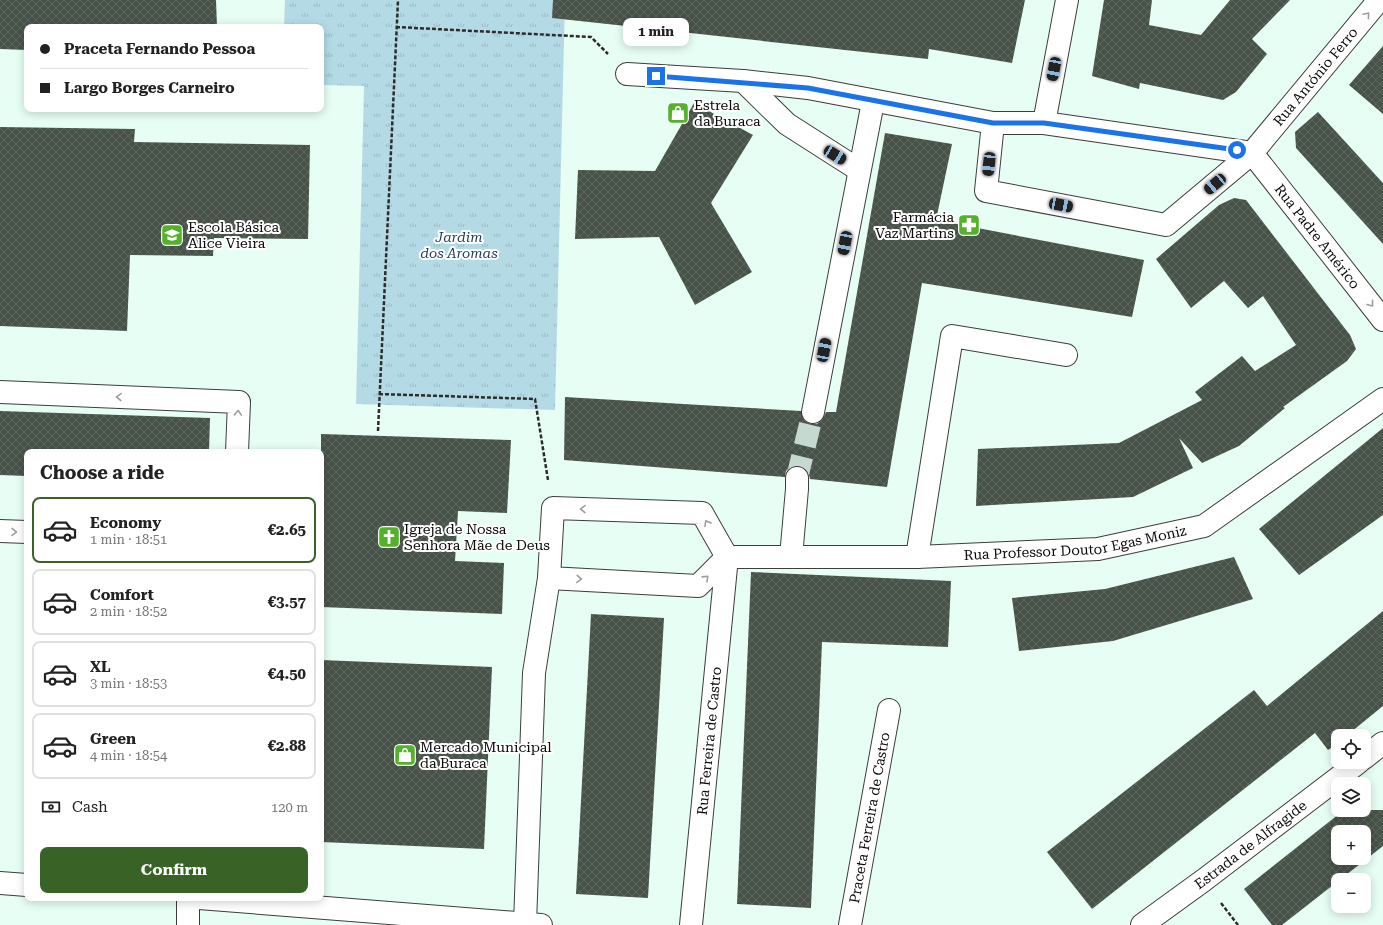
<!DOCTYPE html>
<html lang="en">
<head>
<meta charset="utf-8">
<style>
	body { margin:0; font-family:"Roboto Serif",serif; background:#f2f2f2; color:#222; height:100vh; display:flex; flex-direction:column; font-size:15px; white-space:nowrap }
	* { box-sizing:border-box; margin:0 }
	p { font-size:13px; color:#767676 }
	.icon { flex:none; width:22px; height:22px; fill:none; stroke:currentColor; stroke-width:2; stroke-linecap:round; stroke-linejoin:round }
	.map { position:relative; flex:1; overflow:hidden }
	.side { position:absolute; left:24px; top:449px; width:300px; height:452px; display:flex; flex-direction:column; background:#fff; border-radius:8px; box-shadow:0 2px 10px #0003 }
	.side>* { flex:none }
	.banner { position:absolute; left:24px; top:24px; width:300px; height:88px; border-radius:8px; box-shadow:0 2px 10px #0003; display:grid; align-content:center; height:88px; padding:0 16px; background:#fff }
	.fabs { position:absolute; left:1331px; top:729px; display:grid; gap:8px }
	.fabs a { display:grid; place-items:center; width:40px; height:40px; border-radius:8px; background:#fff; box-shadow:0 2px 10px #0003; font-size:20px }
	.end { position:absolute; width:18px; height:18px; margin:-9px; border:5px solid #1a73e8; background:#fff; box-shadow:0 0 0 2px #fff }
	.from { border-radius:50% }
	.bubble { position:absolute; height:28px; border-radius:8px; background:#fff; box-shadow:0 2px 10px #0003; font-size:13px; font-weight:700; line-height:28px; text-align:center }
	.car { position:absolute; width:12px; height:24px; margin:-12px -6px; border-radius:5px; box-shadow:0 0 3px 1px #0007; background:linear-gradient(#222 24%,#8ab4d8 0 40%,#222 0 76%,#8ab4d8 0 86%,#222 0) }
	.banner b { display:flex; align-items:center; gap:14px; height:38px; font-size:15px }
	.banner b+b { border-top:1px solid #e0e0e0 }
	.banner i { width:10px; height:10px; background:#222 }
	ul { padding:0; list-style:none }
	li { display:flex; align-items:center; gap:12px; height:66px; margin:0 8px 6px; padding:0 8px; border:2px solid #e0e0e0; border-radius:8px }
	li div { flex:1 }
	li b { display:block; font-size:15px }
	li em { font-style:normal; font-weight:700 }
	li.on { border-color:#386226 }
	li>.icon { width:36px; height:36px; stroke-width:1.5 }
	h2 { padding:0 16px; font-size:18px; line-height:48px }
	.pay { display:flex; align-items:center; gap:10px; height:44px; padding:0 16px; font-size:15px }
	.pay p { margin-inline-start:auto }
	.action { display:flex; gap:8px; margin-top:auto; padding:8px 16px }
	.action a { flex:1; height:46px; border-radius:8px; background:#386226; color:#fff; font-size:16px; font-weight:700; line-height:46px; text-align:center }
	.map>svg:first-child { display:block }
	.park { fill:url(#park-tufts) }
	.building { fill:url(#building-cross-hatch); fill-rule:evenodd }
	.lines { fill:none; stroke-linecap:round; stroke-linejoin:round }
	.minor-tunnel { stroke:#c6d9d1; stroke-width:22; stroke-dasharray:22 11; stroke-linecap:butt }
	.minor-casing { stroke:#3d3d3d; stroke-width:24 }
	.path { stroke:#2c2c2c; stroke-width:2.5; stroke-dasharray:4 2; stroke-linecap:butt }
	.minor { stroke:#fff; stroke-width:22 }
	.oneway { stroke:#9d9d9d }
	.route { stroke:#1a73e8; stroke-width:5 }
	.labels { text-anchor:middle; stroke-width:4; stroke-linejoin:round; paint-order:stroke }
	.street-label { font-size:14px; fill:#0a0a0a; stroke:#fff }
	.poi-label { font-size:14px; fill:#0a0a0a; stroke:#fff; text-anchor:start }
	.park-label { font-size:14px; font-style:italic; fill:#1f3c5d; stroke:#fff }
</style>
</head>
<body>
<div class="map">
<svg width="1383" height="925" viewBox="0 0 1383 925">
	<defs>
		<pattern id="park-tufts" width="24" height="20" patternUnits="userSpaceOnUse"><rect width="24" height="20" fill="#b4dbe5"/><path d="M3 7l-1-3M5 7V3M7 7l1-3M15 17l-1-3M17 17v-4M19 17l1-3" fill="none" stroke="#99bbc3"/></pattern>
		<pattern id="building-cross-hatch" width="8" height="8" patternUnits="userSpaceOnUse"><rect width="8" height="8" fill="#475248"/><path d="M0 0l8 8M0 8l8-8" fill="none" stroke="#5d665e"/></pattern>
	</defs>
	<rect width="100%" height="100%" fill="#e7fef4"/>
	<path class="park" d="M 285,0 L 565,0 L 555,410 L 356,404 L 364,86 L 321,85 L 321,27 L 284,27 Z"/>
	<path class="building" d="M 0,0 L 216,0 L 217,27 L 27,27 L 27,50 L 0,49 Z
		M 553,0 L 1025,0 L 1012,63 L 929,49 L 928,59 L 552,18 Z
		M 1104,0 L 1152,0 L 1149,25 L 1201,35 L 1230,0 L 1290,0 L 1252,39 L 1267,54 L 1236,92 L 1223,100 L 1140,83 L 1139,89 L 1092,76 Z
		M 1383,46 L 1383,114 L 1349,85 Z
		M 694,103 L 753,135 L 711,203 L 752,272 L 695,305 L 659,237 L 575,239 L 578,170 L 655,171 Z
		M 1318,112 L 1383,183 L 1383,244 L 1296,148 L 1295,132 Z
		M 0,127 L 135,129 L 134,142 L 310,145 L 308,239 L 214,238 L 213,256 L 130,255 L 127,331 L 0,326 Z
		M 885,133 L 952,144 L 936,220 L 1144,260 L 1132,317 L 922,283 L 887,487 L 810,479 L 808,471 L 803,467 L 797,466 L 790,467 L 786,471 L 785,477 L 564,460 L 565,397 L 801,411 L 805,421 L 811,424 L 817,424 L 822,420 L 826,412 L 836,412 Z
		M 1234,198 L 1246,200 L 1350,335 L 1356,349 L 1347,361 L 1283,407 L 1285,408 L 1239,446 L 1202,463 L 1179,438 L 1193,468 L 1133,497 L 976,506 L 978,449 L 1119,443 L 1202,400 L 1195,392 L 1242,356 L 1255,371 L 1296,345 L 1263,296 L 1248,308 L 1224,281 L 1191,308 L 1156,259 L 1219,205 Z
		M 0,411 L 210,418 L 209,452 L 27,452 L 27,476 L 0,475 Z
		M 1383,428 L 1383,515 L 1299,575 L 1259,529 Z
		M 321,434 L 511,440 L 507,513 L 458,511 L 455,561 L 504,563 L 502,614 L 321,607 Z
		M 1234,557 L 1253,599 L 1113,641 L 1019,651 L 1012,598 L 1105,589 Z
		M 751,572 L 951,581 L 948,647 L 822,642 L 811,908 L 737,904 Z
		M 1383,611 L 1383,706 L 1346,736 L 1338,736 L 1338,743 L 1328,750 L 1315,733 L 1092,909 L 1047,852 L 1254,690 L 1267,706 Z
		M 591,614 L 664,618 L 648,898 L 576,894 Z
		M 321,660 L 492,667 L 484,849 L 321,842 Z
		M 1344,810 L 1383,810 L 1383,846 L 1282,925 L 1272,925 L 1244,889 ZM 1338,832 L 1364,832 L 1364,858 L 1338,858 Z"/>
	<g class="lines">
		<path class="minor-tunnel" d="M 797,478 L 813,412"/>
		<g class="minor-casing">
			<g id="minor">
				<path d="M 627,74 L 743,81 L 808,88 L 993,123 L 1044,123 L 1252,153"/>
				<path d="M 743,81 L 787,124 L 859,170"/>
				<path id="s1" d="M 993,123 L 986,191 L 1166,225 L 1252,153 L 1379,0"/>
				<path d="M 1044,123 L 1067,0"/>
				<path id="s2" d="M 1252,153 L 1383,320"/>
				<path d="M 0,392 L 239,402 L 237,452"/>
				<path d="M 813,412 L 873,102"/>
				<path d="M 0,531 L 27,532"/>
				<path id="s3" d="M 727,557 L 702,513 L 553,508 L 549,578 L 698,586 L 727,557 L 917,557 L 1098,549 L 1204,526 L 1383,399"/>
				<path d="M 791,557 L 797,489 L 797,478"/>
				<path d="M 917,557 L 952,336 L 1066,355"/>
				<path d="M 1364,758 L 1383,743"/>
				<path d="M 0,883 L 27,885"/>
				<path d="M 188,898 L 188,925"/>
				<path d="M 199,898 L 541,925"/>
				<path d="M 525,924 L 534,673 L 549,578"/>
				<path id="s4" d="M 691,925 L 727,557"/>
				<path id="s5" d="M 850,925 L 889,710"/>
				<path id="s6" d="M 1142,925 L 1204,880 L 1359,762"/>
			</g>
		</g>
		<path class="path" d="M 396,27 L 591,37 L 608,54
			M 379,394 L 535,399 L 548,480
			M 378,431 L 398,0
			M 1221,903 L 1238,925"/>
		<use href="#minor" class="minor"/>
	</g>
	<defs><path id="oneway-chevron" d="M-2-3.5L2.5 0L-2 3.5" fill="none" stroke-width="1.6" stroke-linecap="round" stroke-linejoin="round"/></defs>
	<g class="oneway">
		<use href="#oneway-chevron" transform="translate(1367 15) rotate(-50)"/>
		<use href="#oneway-chevron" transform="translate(1371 304) rotate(52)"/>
		<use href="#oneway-chevron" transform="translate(119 397) rotate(-178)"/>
		<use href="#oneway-chevron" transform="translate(238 413) rotate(-88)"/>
		<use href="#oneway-chevron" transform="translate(583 509) rotate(-178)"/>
		<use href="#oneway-chevron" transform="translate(707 523) rotate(-120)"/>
		<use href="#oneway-chevron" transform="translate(14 532) rotate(2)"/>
		<use href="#oneway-chevron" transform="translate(706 578) rotate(-44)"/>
		<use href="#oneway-chevron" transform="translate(579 579) rotate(3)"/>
	</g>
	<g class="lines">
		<path class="route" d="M 656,76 L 808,88 L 993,123 L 1044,123 L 1237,150"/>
	</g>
	<defs>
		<g id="shop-square" transform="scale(1.15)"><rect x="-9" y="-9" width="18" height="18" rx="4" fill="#54b12a" stroke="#fff"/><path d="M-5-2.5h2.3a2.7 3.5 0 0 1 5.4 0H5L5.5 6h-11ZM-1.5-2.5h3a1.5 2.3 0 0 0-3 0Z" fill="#fff"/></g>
		<g id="pharmacy-square" transform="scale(1.15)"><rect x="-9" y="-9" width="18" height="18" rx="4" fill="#54b12a" stroke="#fff"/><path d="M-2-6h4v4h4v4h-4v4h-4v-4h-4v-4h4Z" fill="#fff"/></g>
		<g id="school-square" transform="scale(1.15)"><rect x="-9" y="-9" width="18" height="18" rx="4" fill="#54b12a" stroke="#fff"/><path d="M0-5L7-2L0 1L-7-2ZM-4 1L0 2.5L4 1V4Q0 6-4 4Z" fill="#fff"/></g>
		<g id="church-square" transform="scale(1.15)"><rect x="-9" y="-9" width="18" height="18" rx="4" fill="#54b12a" stroke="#fff"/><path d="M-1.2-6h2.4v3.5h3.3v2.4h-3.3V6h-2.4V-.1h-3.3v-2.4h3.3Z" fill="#fff"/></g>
	</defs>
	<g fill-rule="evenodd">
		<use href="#shop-square" x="678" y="113"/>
		<use href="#pharmacy-square" x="969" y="225"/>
		<use href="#school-square" x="172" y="235"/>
		<use href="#church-square" x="389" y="537"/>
		<use href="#shop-square" x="405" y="755"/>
	</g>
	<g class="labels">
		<g class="street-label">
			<text dy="5" stroke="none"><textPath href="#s1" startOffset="463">Rua António Ferro</textPath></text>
			<text dy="5" stroke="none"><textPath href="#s2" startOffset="106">Rua Padre Américo</textPath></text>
			<text dy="5" stroke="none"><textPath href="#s3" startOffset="809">Rua Professor Doutor Egas Moniz</textPath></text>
			<text dy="5" stroke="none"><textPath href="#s4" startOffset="185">Rua Ferreira de Castro</textPath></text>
			<text dy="5" stroke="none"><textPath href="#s5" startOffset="109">Praceta Ferreira de Castro</textPath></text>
			<text dy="5" stroke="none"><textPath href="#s6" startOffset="135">Estrada de Alfragide</textPath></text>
		</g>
		<g class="poi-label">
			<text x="694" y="110">Estrela<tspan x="694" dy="16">da Buraca</tspan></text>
			<text x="954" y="222" text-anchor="end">Farmácia<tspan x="954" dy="16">Vaz Martins</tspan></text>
			<text x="188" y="232">Escola Básica<tspan x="188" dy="16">Alice Vieira</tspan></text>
			<text x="404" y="534">Igreja de Nossa<tspan x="404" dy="16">Senhora Mãe de Deus</tspan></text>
			<text x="420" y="752">Mercado Municipal<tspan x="420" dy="16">da Buraca</tspan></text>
		</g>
		<g class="park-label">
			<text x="459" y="242">Jardim<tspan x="459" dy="16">dos Aromas</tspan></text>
		</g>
	</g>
</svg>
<div class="fabs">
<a><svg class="icon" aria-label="locate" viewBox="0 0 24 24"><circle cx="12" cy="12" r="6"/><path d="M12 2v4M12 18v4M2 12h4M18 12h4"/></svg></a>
<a><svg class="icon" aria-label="layers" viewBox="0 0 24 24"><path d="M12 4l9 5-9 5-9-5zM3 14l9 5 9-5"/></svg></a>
<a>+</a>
<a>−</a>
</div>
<i class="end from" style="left:1237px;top:150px"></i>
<i class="end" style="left:656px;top:76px"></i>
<div class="bubble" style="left:623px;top:18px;width:66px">1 min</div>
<i class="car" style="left:1054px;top:69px;rotate:191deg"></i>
<i class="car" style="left:835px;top:155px;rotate:122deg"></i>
<i class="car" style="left:989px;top:164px;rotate:186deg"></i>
<i class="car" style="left:1215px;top:184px;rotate:230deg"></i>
<i class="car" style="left:1061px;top:205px;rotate:101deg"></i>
<i class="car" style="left:845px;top:243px;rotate:191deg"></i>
<i class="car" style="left:824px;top:350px;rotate:11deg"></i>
<div class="banner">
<b><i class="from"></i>Praceta Fernando Pessoa</b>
<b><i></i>Largo Borges Carneiro</b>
</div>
<section class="side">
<h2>Choose a ride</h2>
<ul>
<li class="on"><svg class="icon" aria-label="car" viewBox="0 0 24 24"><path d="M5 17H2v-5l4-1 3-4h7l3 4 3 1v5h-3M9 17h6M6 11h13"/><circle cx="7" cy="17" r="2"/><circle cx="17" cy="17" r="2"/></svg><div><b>Economy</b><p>1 min · 18:51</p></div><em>€2.65</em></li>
<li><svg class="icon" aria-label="car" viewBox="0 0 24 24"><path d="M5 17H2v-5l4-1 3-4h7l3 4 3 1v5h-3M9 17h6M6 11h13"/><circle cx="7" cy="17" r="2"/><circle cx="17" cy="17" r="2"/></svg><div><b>Comfort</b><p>2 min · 18:52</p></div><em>€3.57</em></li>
<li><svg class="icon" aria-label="car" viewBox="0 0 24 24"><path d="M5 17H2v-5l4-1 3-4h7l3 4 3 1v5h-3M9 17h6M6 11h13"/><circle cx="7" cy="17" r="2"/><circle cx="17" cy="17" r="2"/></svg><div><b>XL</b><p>3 min · 18:53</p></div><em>€4.50</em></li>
<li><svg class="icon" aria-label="car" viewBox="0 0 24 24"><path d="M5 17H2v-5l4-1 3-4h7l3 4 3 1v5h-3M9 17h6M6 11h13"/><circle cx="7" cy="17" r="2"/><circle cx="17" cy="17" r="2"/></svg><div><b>Green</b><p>4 min · 18:54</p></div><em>€2.88</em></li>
</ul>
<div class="pay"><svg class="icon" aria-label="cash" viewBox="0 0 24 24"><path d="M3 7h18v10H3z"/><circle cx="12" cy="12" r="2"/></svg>Cash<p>120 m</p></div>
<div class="action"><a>Confirm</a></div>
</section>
</div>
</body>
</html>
